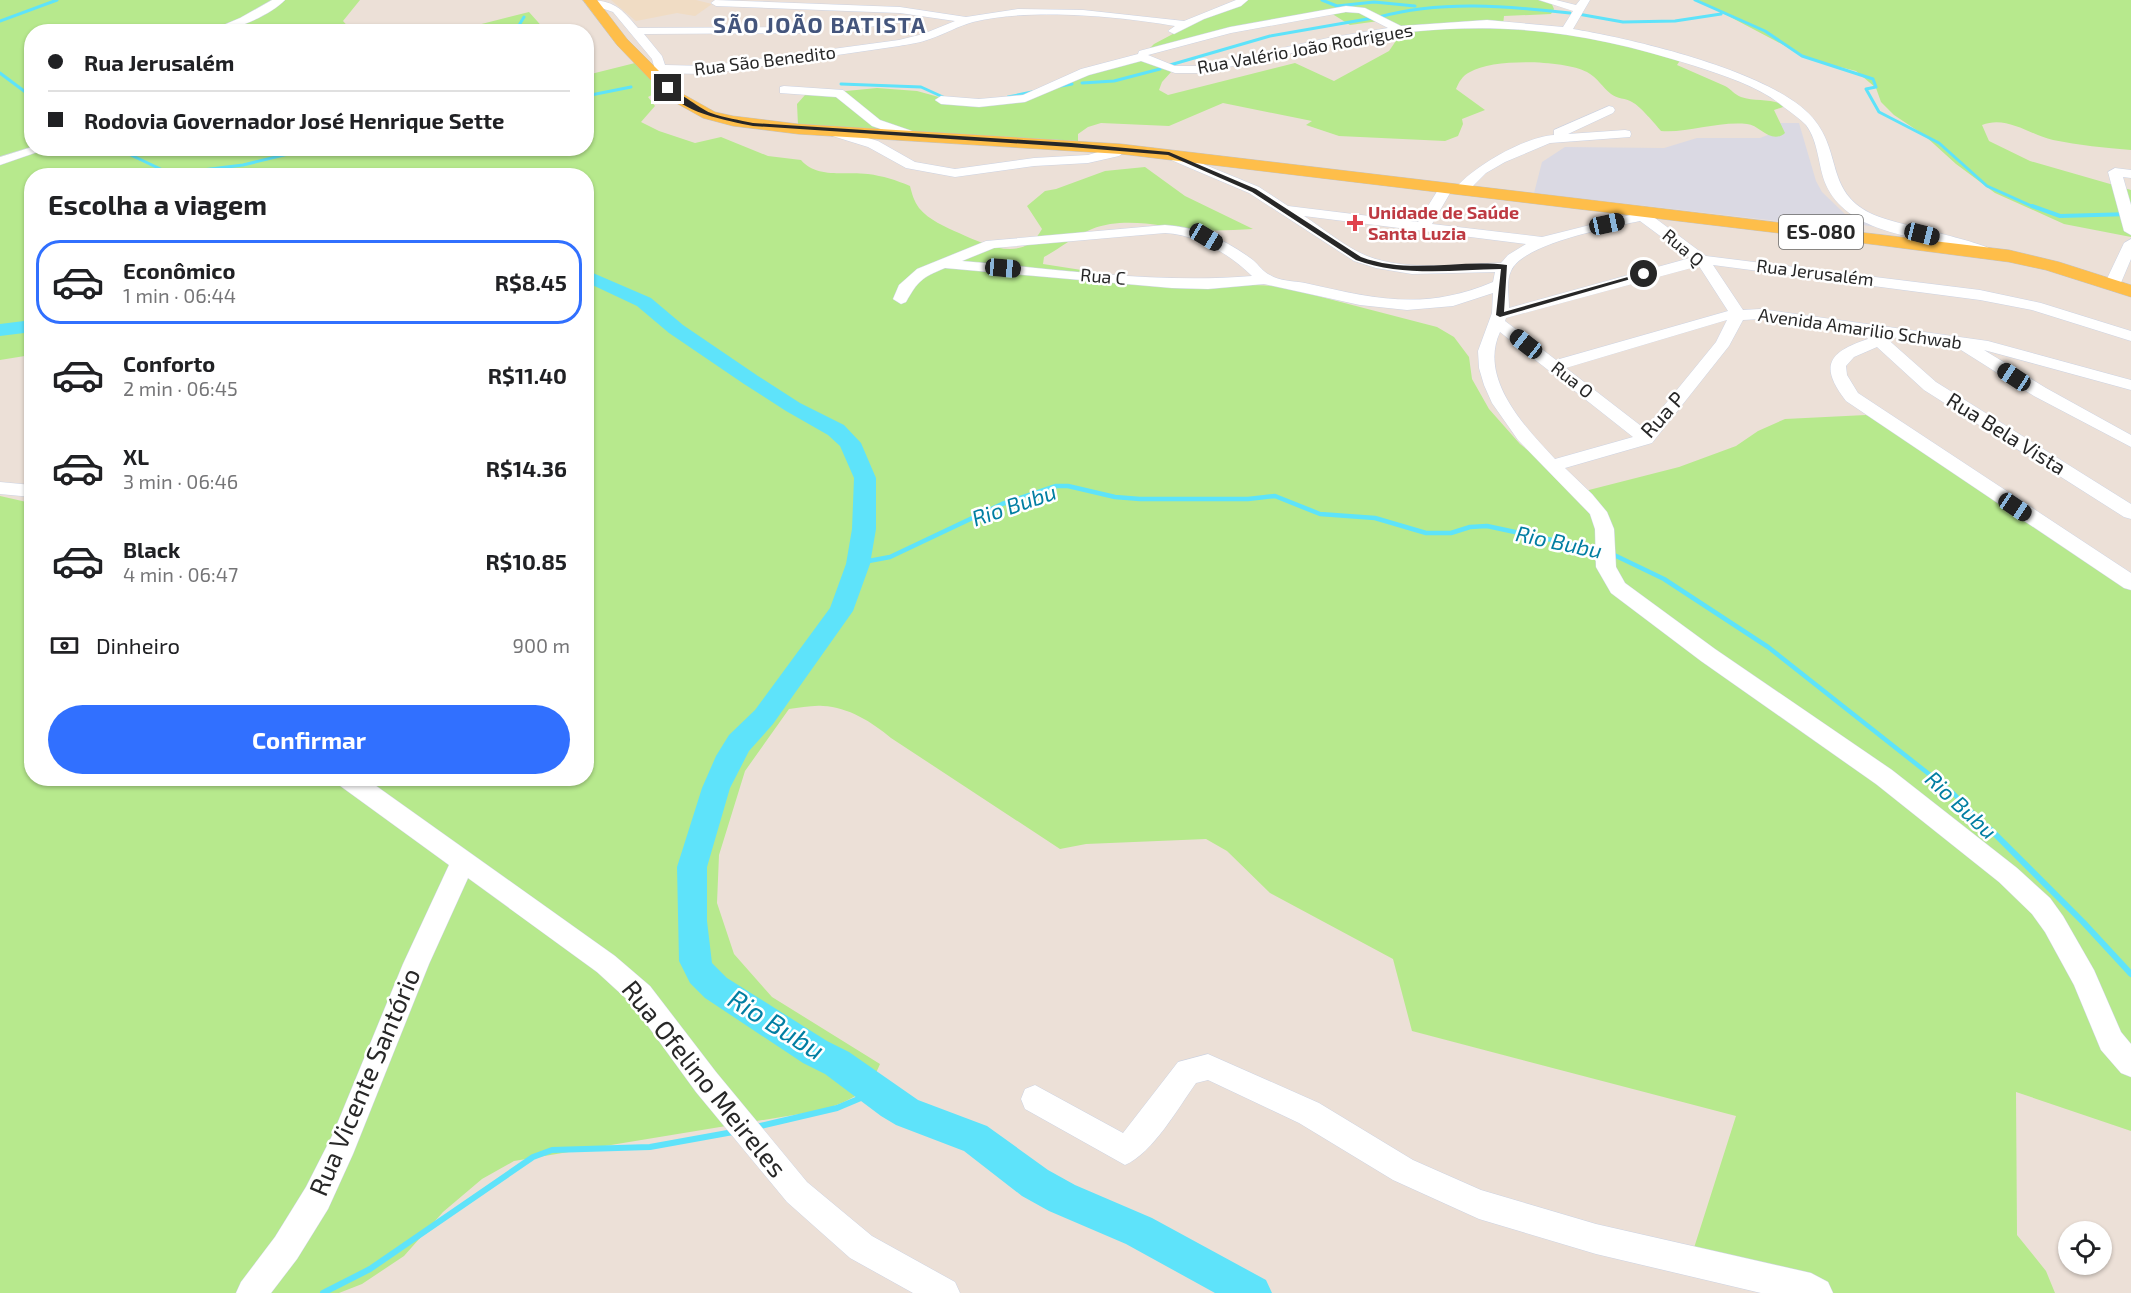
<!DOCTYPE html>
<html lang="pt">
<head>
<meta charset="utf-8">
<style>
	body { margin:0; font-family:"Exo 2",sans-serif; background:#f6f6f6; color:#202124; height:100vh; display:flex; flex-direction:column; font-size:22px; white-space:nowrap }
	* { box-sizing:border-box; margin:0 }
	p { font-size:20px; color:#757577 }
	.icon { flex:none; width:33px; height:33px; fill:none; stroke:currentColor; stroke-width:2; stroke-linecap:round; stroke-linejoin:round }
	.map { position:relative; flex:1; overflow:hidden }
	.drawer { position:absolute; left:24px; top:168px; width:570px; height:618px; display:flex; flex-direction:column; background:#fff; border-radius:24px; box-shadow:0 2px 4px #0004 }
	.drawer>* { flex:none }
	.top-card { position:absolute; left:24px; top:24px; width:570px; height:132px; border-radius:24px; box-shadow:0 2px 4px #0004; display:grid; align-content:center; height:132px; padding:0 24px; background:#fff }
	.buttons { position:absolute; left:2058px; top:1221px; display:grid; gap:12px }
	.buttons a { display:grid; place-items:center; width:54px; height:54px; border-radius:50%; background:#fff; box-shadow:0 2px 4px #0004; font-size:30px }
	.end { position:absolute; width:27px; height:27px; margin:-14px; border:8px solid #272727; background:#fff; box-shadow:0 0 0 3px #fff }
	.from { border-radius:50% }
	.car { position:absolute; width:18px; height:36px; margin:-18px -9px; border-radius:8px; box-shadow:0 0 4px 2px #0007; background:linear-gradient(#222 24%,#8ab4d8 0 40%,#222 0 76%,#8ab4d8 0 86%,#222 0) }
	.top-card b { display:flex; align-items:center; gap:21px; height:57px; font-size:22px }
	.top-card b+b { border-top:2px solid #e0e0e0 }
	.top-card i { width:15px; height:15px; background:#202124 }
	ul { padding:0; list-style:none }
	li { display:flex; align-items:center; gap:18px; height:84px; margin:0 12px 9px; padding:0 12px; border:3px solid transparent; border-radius:24px }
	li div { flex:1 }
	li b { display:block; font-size:22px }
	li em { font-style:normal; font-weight:700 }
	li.current { border-color:#3170ff }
	li>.icon { width:54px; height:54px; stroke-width:1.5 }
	h2 { padding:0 24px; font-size:27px; line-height:72px }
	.pay { display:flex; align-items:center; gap:15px; height:66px; padding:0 24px; font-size:22px }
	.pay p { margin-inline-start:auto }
	.action { display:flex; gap:12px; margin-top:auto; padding:12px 24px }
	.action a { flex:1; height:69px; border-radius:36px; background:#3170ff; color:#fff; font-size:24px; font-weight:700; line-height:69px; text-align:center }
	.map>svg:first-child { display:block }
	.industrial { fill:#dad9e3 }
	.education { fill:#f0dcc4 }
	.green { fill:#b7e98d }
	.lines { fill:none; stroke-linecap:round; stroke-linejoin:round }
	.stream-far3 { stroke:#5ee3fa; stroke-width:3 }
	.stream-far2 { stroke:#5ee3fa; stroke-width:4 }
	.stream-far1 { stroke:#5ee3fa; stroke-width:4.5 }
	.stream { stroke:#5ee3fa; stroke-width:6 }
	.river { fill:#5ee3fa; fill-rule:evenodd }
	.minor-casing { stroke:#ccd3e3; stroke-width:1 }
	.major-casing { stroke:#c3c3c3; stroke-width:1 }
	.minor { fill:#fff; fill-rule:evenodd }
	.major { fill:#febe4a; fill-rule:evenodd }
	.route { fill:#272727 }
	.health-dot { fill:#e0444e; stroke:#fff; stroke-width:2 }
	.labels { text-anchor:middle; stroke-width:5; stroke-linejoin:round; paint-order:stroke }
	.far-street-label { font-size:18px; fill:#272727; stroke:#fff }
	.far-health-label { font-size:18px; font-weight:bold; fill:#be3a42; stroke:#fff; text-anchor:start }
	.shield { fill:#fff; stroke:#686868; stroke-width:1.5 }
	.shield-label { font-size:20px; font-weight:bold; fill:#272727 }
	.street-label { font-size:21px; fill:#272727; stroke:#fff }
	.far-district-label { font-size:22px; font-weight:bold; letter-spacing:1.5px; fill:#44557c; stroke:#fff }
	.water-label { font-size:22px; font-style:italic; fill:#007ea2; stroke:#fff }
	.near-street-label { font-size:26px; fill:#272727; stroke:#fff }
	.near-water-label { font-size:27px; font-style:italic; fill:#007ea2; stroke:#fff }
</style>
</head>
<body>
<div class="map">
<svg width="2131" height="1293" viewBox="0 0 2131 1293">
	<rect width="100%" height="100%" fill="#ece0d7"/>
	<path class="industrial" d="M 1775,123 L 1799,123 L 1816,181 L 1822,192 L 1845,214 L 1876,227 L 1863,225 L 1865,231 L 1534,193 L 1542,162 L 1565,147 L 1664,148 L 1697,138 L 1760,138 L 1773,133 Z"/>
	<path class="education" d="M 611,0 L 696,0 L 712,4 L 695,16 L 677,13 L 636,21 Z"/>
	<path class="green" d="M 0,0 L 360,0 L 343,21 L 352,31 L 32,32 L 32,148 L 586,148 L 587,75 L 639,62 L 663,89 L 648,97 L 655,106 L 641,122 L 659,131 L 695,143 L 721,137 L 768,156 L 801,160 C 817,179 846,171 868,174 C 883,176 896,180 910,186 C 912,194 914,201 919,208 C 929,220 945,227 959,233 C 986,245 1023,264 1042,229 L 1027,206 L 1045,191 L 1056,189 L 1105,171 L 1145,167 L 1185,196 L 1253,229 C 1235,230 1216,231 1197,230 C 1162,227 1126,216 1092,229 C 1074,236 1061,248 1044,257 L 1043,264 L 1152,281 L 1279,286 L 1437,327 L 1454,337 L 1469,357 L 1472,379 L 1489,409 L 1520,444 L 1581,492 L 1679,467 L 1736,446 L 1758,431 L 1785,419 L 1866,415 L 1885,423 L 2131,586 L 2131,1131 L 2016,1092 L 2017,1235 L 2046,1271 L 2055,1293 L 1824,1293 L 1693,1251 L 1736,1116 L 1412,1031 L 1393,959 L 1270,893 L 1227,851 L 1206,839 L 1086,844 L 1060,849 L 891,738 C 872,722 848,707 823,706 C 812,705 800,708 789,709 L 745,771 L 719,855 L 717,903 L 734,954 L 772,997 L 880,1064 C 868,1094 852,1099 824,1110 L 514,1161 L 482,1179 L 443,1212 L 404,1256 L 362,1284 L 339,1293 L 0,1293 L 0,496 L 31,503 L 32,778 L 586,778 L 586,176 L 32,176 L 31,355 L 0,360 Z
		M 1237,0 L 1550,0 L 1554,9 L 1551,14 L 1504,16 L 1503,25 L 1588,36 L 1681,59 L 1677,65 C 1693,72 1709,79 1725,86 C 1731,89 1735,95 1741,97 C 1755,102 1773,98 1786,106 L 1774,110 L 1785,133 C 1771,145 1760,125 1747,124 C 1718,121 1689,133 1661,131 C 1655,124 1640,106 1632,102 C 1626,98 1617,99 1611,94 C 1602,87 1598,78 1587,72 C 1564,60 1493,58 1470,72 C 1462,76 1459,82 1456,89 L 1485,110 L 1462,119 L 1463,124 L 1458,136 L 1445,141 L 1339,136 L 1306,125 L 1312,121 L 1223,103 L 1169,126 L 1101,123 L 1088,127 L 1078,134 L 1078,141 L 798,125 L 797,104 L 805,95 L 877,88 L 917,91 L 957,102 L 1028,98 L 1123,62 L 1140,60 L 1172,71 L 1162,82 L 1159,90 L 1168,95 L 1295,63 L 1334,81 L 1389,51 L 1402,32 L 1386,20 L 1350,25 L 1326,10 L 1254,23 L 1147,51 L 1154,44 Z
		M 1698,0 L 2131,0 L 2131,150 C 2105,148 2079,145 2053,140 C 2030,135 2007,115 1982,125 L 1989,141 L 2030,161 L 2131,190 L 2131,237 L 2064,224 L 1995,193 L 1956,164 L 1924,135 L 1894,115 L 1881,102 L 1876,88 L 1856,71 L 1812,60 Z
		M 529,12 L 546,31 L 454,31 Z"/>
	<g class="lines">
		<path class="stream-far3" d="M 1322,0 L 1337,6 L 1374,2 L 1415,6
			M 1695,0 L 1765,31 L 1802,56 L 1873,79 L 1876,87 L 1866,89 L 1879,112 L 1939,143 L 1987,186 L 2036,208
			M 1578,14 L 1623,22 L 1675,21 L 1721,14
			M 1379,17 C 1441,0 1507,6 1570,13
			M 0,21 L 57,0
			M 515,32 L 524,17
			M 1170,65 L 1270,36 L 1373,18
			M 0,73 L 32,97
			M 1082,83 L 1114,81 L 1160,69
			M 841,84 L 921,87 L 943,97
			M 1061,86 L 1072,84
			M 586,96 L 631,87
			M 1008,97 L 1032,92
			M 116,148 L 171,174
			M 170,174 L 243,165 L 313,148"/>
		<path class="stream-far2" d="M 2032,206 L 2060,216 L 2131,214"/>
		<path class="stream-far1" d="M 1610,553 L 1664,579 L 1768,647 L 1953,793 L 1992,832
			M 858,563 L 890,557 L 1002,504 L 1056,486 L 1068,486 L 1115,497 L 1140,499 L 1248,499 L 1275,496 L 1320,514 L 1375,518 L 1426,533 L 1451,533 L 1470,527 L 1487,526 L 1599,550"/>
		<path class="stream" d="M 1991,830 L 2083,922 L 2131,974
			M 756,1127 L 837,1108 L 875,1092
			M 323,1293 L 370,1269 L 533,1157 L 552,1150 L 650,1147 L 733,1132"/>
		<path class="river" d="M 586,270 L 651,298 L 683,325 L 758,376 L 800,403 L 844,425 L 861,443 L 876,478 L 876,529 L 870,564 L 853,611 L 773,724 L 749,751 L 730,788 L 707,867 L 707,921 L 712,963 L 727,978 L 827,1041 L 849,1052 L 918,1100 L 987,1126 L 1048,1170 L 1075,1185 L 1152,1218 L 1266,1280 L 1272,1293 L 1215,1293 L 1126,1244 L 1049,1211 L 1022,1196 L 964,1151 L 896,1125 L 881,1116 L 825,1074 L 803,1063 L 705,998 L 690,983 L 679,961 L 677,867 L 702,788 L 716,756 L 729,735 L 755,710 L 830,608 L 846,564 L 852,529 L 854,478 L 840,446 L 828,435 L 786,411 L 744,384 L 669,333 L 637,306 L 586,282 Z
			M 32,320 L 32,332 L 0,336 L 0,324 Z"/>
		<g class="minor-casing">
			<path id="minor" d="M 272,0 L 285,0 C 268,17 231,32 207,32 L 240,18 Z
				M 586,0 C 614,0 621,8 638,28 L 815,27 L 821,30 L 815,33 L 644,34 L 662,56 L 665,65 L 707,66 L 899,40 L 923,34 L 955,21 L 900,13 L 716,6 L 711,3 L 715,0 L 900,7 L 966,17 L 1018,9 L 1083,10 L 1184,21 L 1236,0 L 1248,0 L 1241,6 L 1204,19 L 1174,34 L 1168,31 L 1175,26 C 1118,16 1029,8 973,22 C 958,26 945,34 930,39 C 920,43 909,44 899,46 L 707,74 L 646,73 L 646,67 L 654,66 L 652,59 L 613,12 L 587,3 Z
				M 1539,0 L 1556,0 L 1576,5 L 1580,0 L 1590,0 L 1573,29 C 1633,39 1781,73 1816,122 C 1841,155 1827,191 1870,213 C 1896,226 1988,241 1999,254 L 1992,258 C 1979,255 1966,250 1953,246 C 1910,236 1847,231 1826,185 C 1818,167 1819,142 1806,125 C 1800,119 1792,113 1785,108 C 1761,87 1725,76 1695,66 C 1596,34 1512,21 1408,32 L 1403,34 L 1380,35 L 1328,45 L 1201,73 L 1175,73 L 1141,61 L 1089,75 L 1025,102 L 979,107 L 941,104 L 935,100 L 941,96 L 979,99 L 1023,95 L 1081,69 L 1138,54 L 1139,51 L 1230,27 L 1346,6 L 1365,8 L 1401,26 L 1487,20 L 1563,27 L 1573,11 ZM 1346,12 L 1359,13 L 1388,28 L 1328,38 L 1201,66 L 1175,66 L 1148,55 L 1231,33 Z
				M 907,16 L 911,17 L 911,21 L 840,31 L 834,28 L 840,25 Z
				M 784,86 L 843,90 L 880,120 L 915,132 L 916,135 L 910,139 L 872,126 L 836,97 L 780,93 L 780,87 Z
				M 1609,106 L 1613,107 L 1615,110 L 1613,113 L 1568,134 L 1625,130 L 1630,131 L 1631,134 L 1630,137 L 1550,143 L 1505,162 L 1486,173 L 1466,193 L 1461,194 L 1454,190 C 1472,167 1524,137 1554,135 L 1554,130 Z
				M 831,127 L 878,141 L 915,162 L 955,169 L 1034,158 L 1088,155 L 1121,145 L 1128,149 L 1119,156 L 1088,163 L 1034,166 L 955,177 L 906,168 L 868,147 L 826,134 L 825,131 L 826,128 Z
				M 32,147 L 49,148 L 0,165 L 0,157 Z
				M 1169,150 L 1259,187 L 1288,206 L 1418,222 L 1441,185 L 1446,184 L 1453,188 L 1432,224 L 1542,237 L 1638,213 L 1641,208 L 1646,207 L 1653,211 L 1651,215 L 1706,256 L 1980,290 L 2041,303 L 2131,331 L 2131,341 L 2032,310 L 1980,300 L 1713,265 L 1743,310 L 1760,309 L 1988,341 L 2131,380 L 2131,390 L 1984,350 L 2046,388 L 2131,435 L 2131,447 L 2034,396 L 1961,350 L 1959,347 L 1884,336 L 1936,382 L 2131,504 L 2131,519 L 2124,517 L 1924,390 L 1877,347 L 1854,357 L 1846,366 L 1847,375 L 1858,393 L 2131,573 L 2131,590 L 2124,588 L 1846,401 C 1819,366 1828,352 1868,339 L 1863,333 L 1760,319 L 1743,320 L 1729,346 L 1652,443 L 1565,468 L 1592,494 L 1607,512 L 1614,529 L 1616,567 L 1625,583 L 1715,649 L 1892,770 L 2017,868 L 2050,898 L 2063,916 L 2094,970 L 2121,1032 L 2131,1044 L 2131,1077 L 2121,1073 L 2101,1050 L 2074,985 L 2045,932 L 2032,914 L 1999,882 L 1876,784 L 1701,661 L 1611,593 L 1596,567 L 1595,529 L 1590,514 L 1518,440 L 1492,403 L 1484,385 L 1479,368 L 1478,351 L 1492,313 L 1493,293 L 1453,306 L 1407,310 L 1360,305 L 1264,284 L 1208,289 L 1172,288 L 945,268 C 921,278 918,281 906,302 L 901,304 L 893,299 L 899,285 L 917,269 L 986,241 L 1165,225 C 1198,227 1226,240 1253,260 C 1259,265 1263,272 1270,275 C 1279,281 1294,281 1305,283 C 1376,299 1424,311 1493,282 L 1495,272 L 1412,274 L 1376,268 L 1354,261 L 1249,193 L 1164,157 L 1162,154 L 1164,151 ZM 1304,216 L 1526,244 L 1508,255 L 1501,263 C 1457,264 1409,272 1367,256 C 1345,247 1324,229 1304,216 ZM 1640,221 L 1690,258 L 1509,308 C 1509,296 1506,281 1511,271 C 1523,243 1612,227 1640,221 ZM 1165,233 C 1198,235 1228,253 1252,276 C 1156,284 1058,269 962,261 L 994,248 ZM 1699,266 L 1728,311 L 1556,360 L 1505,321 L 1506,318 ZM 1727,320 L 1716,342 L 1645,429 L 1566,368 ZM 1500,332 L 1633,437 L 1555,459 C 1526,428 1478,379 1500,332 Z
				M 2115,168 L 2131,170 L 2131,178 L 2123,177 L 2131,205 L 2131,235 L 2124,231 L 2108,172 Z
				M 2131,239 L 2131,259 L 2120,285 L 2117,288 L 2107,288 L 2104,285 L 2124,243 Z
				M 0,482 L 32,485 L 32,497 L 0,494 Z
				M 336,778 L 365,778 L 615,956 L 650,986 L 716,1072 L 807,1182 L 872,1236 L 955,1282 L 960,1293 L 913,1293 L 850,1258 L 787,1202 L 696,1092 L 632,1004 L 597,972 L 468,878 L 429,964 L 353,1154 L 328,1209 L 297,1259 L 271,1293 L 236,1293 L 241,1282 L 275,1237 L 306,1187 L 333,1134 L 403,964 L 449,865 L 339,785 Z
				M 1208,1054 L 1319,1103 L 1413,1160 L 1481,1190 L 1596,1224 L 1811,1273 L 1828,1282 L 1833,1293 L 1761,1293 L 1596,1254 L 1479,1219 L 1393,1180 L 1299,1123 L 1208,1080 L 1196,1083 C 1178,1108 1153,1153 1125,1165 L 1025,1109 L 1021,1099 L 1025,1089 L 1035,1085 L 1123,1133 L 1178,1062 Z"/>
		</g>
		<g class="major-casing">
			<path id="major" d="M 583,0 L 597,0 L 627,39 L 681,93 L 715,112 L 733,116 L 798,124 L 1121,144 L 2009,250 L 2059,262 L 2131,285 L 2131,297 L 2046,270 L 2009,262 L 1878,245 L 1121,154 L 798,134 L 733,126 L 703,118 L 669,99 L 617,45 Z"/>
		</g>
		<use href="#minor" class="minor"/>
		<use href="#major" class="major"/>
	</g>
	<path class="route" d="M 666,87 C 675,88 698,108 711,113 C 724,118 740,120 753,123 L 1071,143 L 1169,152 L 1256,189 L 1361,257 C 1409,275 1459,259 1507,265 L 1504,312 L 1642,273 L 1648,274 L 1500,317 L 1496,315 L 1501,269 C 1453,270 1401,277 1356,260 L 1252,192 L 1168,155 L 1071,147 L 753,126 C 729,121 676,112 666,87 Z"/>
	<path class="health-dot" d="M1352 214h6v6h6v6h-6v6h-6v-6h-6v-6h6z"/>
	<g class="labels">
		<g class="far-street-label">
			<text transform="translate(1305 49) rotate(-10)" y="6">Rua Valério João Rodrigues</text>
			<text transform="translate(765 61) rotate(-7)" y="6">Rua São Benedito</text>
			<text transform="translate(1683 248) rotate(40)" y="6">Rua Q</text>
			<text transform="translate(1815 273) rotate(7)" y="6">Rua Jerusalém</text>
			<text transform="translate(1103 277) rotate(5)" y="6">Rua C</text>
			<text transform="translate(1860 329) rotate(8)" y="6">Avenida Amarilio Schwab</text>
			<text transform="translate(1572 380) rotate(38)" y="6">Rua O</text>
		</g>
		<g class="far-health-label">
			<text x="1368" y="219">Unidade de Saúde<tspan x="1368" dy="21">Santa Luzia</tspan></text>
		</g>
		<rect class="shield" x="1779" y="215" width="84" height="34" rx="4.5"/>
		<g class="shield-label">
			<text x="1821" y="239">ES-080</text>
		</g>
		<g class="street-label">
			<text transform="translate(1663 415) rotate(-48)" y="7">Rua P</text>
			<text transform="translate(2006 434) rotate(32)" y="7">Rua Bela Vista</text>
		</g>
		<g class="far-district-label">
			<text x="820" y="33">SÃO JOÃO BATISTA</text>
		</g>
		<g class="water-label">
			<text transform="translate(1014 505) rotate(-19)" y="8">Rio Bubu</text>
			<text transform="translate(1559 542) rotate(12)" y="8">Rio Bubu</text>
			<text transform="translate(1961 805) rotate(43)" y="8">Rio Bubu</text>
		</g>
		<g class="near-street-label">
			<text transform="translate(704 1079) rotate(51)" y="9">Rua Ofelino Meireles</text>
			<text transform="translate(365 1082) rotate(-67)" y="9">Rua Vicente Santório</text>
		</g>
		<g class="near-water-label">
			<text transform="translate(776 1025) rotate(32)" y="9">Rio Bubu</text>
		</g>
	</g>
</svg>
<div class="buttons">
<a><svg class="icon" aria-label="locate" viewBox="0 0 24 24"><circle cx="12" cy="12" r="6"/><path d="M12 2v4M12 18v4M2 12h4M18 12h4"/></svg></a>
</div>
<i class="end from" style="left:1644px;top:274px"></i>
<i class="end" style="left:668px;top:88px"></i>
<i class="car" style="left:1607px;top:224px;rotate:78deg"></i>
<i class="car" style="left:1922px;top:234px;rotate:104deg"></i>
<i class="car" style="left:1206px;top:237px;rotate:121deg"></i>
<i class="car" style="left:1003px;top:268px;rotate:95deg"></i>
<i class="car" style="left:1526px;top:344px;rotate:308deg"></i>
<i class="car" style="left:2014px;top:377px;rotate:303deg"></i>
<i class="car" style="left:2015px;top:507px;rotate:124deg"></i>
<div class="top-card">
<b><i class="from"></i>Rua Jerusalém</b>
<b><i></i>Rodovia Governador José Henrique Sette</b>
</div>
<section class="drawer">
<h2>Escolha a viagem</h2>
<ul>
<li class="current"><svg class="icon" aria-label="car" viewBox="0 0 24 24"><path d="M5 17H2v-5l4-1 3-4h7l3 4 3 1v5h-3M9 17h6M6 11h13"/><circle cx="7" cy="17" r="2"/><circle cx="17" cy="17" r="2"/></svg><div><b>Econômico</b><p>1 min · 06:44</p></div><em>R$8.45</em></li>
<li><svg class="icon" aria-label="car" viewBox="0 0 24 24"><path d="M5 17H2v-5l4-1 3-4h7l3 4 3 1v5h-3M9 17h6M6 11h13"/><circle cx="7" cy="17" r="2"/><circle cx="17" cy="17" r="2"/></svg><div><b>Conforto</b><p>2 min · 06:45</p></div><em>R$11.40</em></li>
<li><svg class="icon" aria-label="car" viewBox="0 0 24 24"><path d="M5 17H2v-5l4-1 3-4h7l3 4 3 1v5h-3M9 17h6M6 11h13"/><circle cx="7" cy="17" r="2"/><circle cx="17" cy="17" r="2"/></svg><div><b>XL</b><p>3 min · 06:46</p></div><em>R$14.36</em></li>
<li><svg class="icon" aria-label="car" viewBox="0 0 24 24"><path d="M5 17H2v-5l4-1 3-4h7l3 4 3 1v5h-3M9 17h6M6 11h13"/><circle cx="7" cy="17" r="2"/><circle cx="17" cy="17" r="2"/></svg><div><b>Black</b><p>4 min · 06:47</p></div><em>R$10.85</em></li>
</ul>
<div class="pay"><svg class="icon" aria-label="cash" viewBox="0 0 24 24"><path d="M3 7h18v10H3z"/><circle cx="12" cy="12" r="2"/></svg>Dinheiro<p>900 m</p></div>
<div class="action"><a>Confirmar</a></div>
</section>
</div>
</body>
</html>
